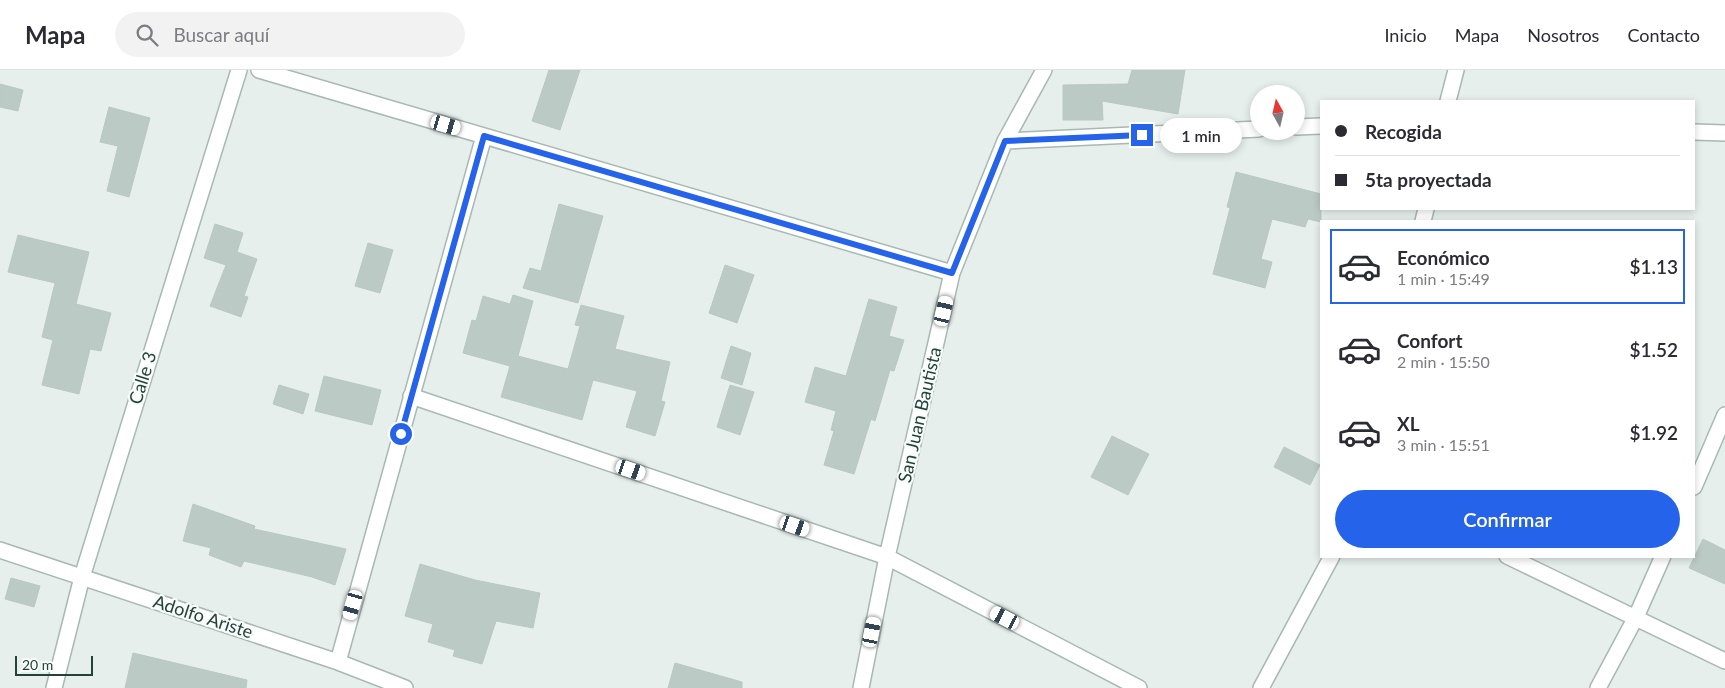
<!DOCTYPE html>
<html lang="es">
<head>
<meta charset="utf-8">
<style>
	body { margin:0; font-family:Lato,sans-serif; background:#f2f2f3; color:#2b2b33; height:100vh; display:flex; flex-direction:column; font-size:19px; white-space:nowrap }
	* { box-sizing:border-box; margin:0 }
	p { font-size:16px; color:#7c7c81 }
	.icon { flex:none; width:28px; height:28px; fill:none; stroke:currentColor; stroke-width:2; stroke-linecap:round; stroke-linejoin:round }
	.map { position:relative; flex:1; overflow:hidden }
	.details { position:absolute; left:1320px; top:150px; width:375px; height:338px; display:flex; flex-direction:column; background:#fff; border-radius:0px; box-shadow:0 2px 8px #0003 }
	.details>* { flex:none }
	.banner { position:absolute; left:1320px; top:30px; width:375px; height:110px; border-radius:0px; box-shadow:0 2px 8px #0003; display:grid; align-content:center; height:110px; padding:0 15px; background:#fff }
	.needle { width:32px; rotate:352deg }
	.controls { position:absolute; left:1250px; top:15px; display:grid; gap:10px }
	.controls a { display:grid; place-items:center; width:55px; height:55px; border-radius:50%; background:#fff; box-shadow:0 2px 8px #0003; font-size:25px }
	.scale { position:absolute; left:15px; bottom:12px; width:78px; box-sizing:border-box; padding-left:5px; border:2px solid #24423a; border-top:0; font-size:14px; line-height:18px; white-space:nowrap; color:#24423a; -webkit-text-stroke:4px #f7fbf9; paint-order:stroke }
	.end { position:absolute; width:22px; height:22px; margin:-11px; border:6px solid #2563eb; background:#fff; box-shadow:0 0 0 2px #fff }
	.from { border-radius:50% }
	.bubble { position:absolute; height:35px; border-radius:18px; background:#fff; box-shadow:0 2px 8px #0003; font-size:16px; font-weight:600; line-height:35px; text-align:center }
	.car { position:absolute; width:15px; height:30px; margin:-15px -8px; border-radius:6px; box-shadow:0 0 4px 1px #0007; background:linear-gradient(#fff 24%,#345 0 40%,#fff 0 76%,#345 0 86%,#fff 0) }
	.banner b { display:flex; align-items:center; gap:18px; height:48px; font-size:19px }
	.banner b+b { border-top:1px solid #e1e1e2 }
	.banner i { width:12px; height:12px; background:#2b2b33 }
	ul { padding:9px 0 0; list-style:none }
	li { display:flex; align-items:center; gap:15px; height:75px; margin:0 10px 8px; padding:0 5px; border:2px solid transparent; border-radius:0px }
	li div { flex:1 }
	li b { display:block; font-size:19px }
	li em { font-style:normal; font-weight:600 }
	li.active { border-color:#2563eb }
	li>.icon { width:45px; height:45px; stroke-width:1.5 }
	.button { display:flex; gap:10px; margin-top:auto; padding:10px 15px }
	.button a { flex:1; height:58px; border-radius:30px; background:#2563eb; color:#fff; font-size:20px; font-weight:600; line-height:58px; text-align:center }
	header { display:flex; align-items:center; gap:30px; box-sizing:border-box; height:70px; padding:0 25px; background:#fff; border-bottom:1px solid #e1e1e2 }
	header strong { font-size:24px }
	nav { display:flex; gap:28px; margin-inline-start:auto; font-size:18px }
	.search { width:350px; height:45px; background:#f2f2f3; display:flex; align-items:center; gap:12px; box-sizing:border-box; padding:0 18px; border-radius:28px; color:#7c7c81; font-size:19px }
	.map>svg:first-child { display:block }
	.building { fill:#bbcac4; stroke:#b8c9c2 }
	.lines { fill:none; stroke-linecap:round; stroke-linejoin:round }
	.minor-casing { stroke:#a8b8b2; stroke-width:18 }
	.minor { stroke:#fff; stroke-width:15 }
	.route { stroke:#2563eb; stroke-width:6 }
	.labels { text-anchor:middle; stroke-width:4.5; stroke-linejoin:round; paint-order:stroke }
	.street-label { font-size:18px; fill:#24423a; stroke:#f7fbf9 }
</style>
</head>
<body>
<header>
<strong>Mapa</strong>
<div class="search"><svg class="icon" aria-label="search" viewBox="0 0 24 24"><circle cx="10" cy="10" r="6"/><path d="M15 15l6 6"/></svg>Buscar aquí</div>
<nav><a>Inicio</a><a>Mapa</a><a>Nosotros</a><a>Contacto</a></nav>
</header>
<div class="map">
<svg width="1725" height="618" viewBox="0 0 1725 618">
	<rect width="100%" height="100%" fill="#e6efeb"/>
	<path class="building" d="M 549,0 L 580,0 L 560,60 L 532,51 Z
		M 1132,0 L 1185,0 L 1178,44 L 1102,31 L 1103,50 L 1063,50 L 1063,15 L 1128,14 Z
		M 0,14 L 23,20 L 18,41 L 0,37 Z
		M 109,37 L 150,48 L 129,127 L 107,121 L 118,76 L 100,72 Z
		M 1236,102 L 1321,124 L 1321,152 L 1308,149 L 1305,157 L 1272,149 L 1261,189 L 1272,192 L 1265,218 L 1213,204 L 1230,138 L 1227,137 Z
		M 559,134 L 603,146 L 578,233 L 523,218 L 530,198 L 541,201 Z
		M 215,154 L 243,163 L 237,182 L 257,189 L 244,226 L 248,227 L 241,247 L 210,236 L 226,195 L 204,188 Z
		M 18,165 L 89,182 L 76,234 L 111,243 L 101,281 L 90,279 L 79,324 L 42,315 L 53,270 L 42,267 L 55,213 L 8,202 Z
		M 368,173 L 393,180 L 380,223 L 355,216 Z
		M 725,195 L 754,205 L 737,253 L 709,243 Z
		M 513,225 L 533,231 L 518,286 L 568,299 L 580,256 L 575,255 L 581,235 L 624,246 L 615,279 L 670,292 L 661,331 L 665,332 L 655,366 L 626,357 L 637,321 L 593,310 L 582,350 L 501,327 L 510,296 L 463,283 L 472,250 L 476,251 L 483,226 L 510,234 Z
		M 869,229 L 897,237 L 889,266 L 904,270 L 894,301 L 890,300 L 875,351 L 871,349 L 854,404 L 824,395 L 834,361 L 831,360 L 836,341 L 805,332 L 815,297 L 846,306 Z
		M 731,276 L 751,283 L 742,315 L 721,308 Z
		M 324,306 L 381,320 L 372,355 L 315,341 Z
		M 279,315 L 309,324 L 303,344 L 273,334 Z
		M 730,315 L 754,322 L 740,365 L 717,357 Z
		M 1112,366 L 1149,384 L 1128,425 L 1091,407 Z
		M 1284,377 L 1320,395 L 1310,415 L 1274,397 Z
		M 193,434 L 255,456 L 254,459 L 346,479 L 335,515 L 312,507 L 244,491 L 241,497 L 209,485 L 211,478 L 183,471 Z
		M 1703,469 L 1725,480 L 1725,514 L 1689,498 Z
		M 420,494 L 475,510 L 540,523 L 533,558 L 496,551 L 482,594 L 453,586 L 455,580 L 428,572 L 433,554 L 405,546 Z
		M 11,508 L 40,516 L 34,537 L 5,529 Z
		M 133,583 L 247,610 L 246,618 L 125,618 Z
		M 675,593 L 742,612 L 742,618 L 668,618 Z"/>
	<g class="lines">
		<g class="minor-casing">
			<path id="minor" d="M 259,0 L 952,203
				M 1448,31 L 1456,0
				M 1296,57 L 1321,56
				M 1694,62 L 1725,63
				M 1005,71 L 1259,59
				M 1423,151 L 1426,139
				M 411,326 L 887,487 L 1139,618
				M 1694,417 L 1725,345
				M 0,480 L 338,592 L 405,618
				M 1507,486 L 1725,591
				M 338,592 L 484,66
				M 54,618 L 82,507 L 239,0
				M 861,618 L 887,487 L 952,203 L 1005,71 L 1044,0
				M 1261,618 L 1332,486
				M 1598,618 L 1636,547 L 1663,486"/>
		</g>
		<use href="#minor" class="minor"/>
	</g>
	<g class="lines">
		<path class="route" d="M 401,364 L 484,66 L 952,203 L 1005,71 L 1142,65"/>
	</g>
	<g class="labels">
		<g class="street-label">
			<text transform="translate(143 308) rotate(-73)" y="6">Calle 3</text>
			<text transform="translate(920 345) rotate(-77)" y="6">San Juan Bautista</text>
			<text transform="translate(203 547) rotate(18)" y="6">Adolfo Ariste</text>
		</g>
	</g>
</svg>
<div class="controls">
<a><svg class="needle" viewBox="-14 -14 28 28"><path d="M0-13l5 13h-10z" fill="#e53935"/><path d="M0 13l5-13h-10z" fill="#7c7c81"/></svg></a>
</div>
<div class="scale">20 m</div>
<i class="end from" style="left:401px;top:364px"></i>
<i class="end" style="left:1142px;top:65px"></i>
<div class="bubble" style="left:1160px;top:48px;width:82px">1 min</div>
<i class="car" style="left:446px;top:55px;rotate:106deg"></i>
<i class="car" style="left:944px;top:241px;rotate:13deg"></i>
<i class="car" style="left:631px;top:400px;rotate:109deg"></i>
<i class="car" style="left:795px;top:456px;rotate:109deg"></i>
<i class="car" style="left:353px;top:535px;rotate:196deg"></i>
<i class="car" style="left:1005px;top:548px;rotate:297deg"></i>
<i class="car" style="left:872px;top:562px;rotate:11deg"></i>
<div class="banner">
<b><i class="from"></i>Recogida</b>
<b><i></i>5ta proyectada</b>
</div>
<section class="details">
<ul>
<li class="active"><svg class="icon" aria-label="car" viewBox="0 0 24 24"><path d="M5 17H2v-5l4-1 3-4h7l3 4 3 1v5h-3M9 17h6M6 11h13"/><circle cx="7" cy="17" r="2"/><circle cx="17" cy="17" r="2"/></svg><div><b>Económico</b><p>1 min · 15:49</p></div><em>$1.13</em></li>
<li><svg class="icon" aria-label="car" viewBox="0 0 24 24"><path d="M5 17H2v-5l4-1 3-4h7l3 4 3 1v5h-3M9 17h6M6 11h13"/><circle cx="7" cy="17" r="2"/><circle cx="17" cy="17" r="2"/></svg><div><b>Confort</b><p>2 min · 15:50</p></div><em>$1.52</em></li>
<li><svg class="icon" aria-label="car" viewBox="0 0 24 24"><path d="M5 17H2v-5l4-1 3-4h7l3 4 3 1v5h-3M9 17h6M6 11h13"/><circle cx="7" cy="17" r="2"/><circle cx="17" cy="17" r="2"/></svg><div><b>XL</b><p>3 min · 15:51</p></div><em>$1.92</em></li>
</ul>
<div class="button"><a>Confirmar</a></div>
</section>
</div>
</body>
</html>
